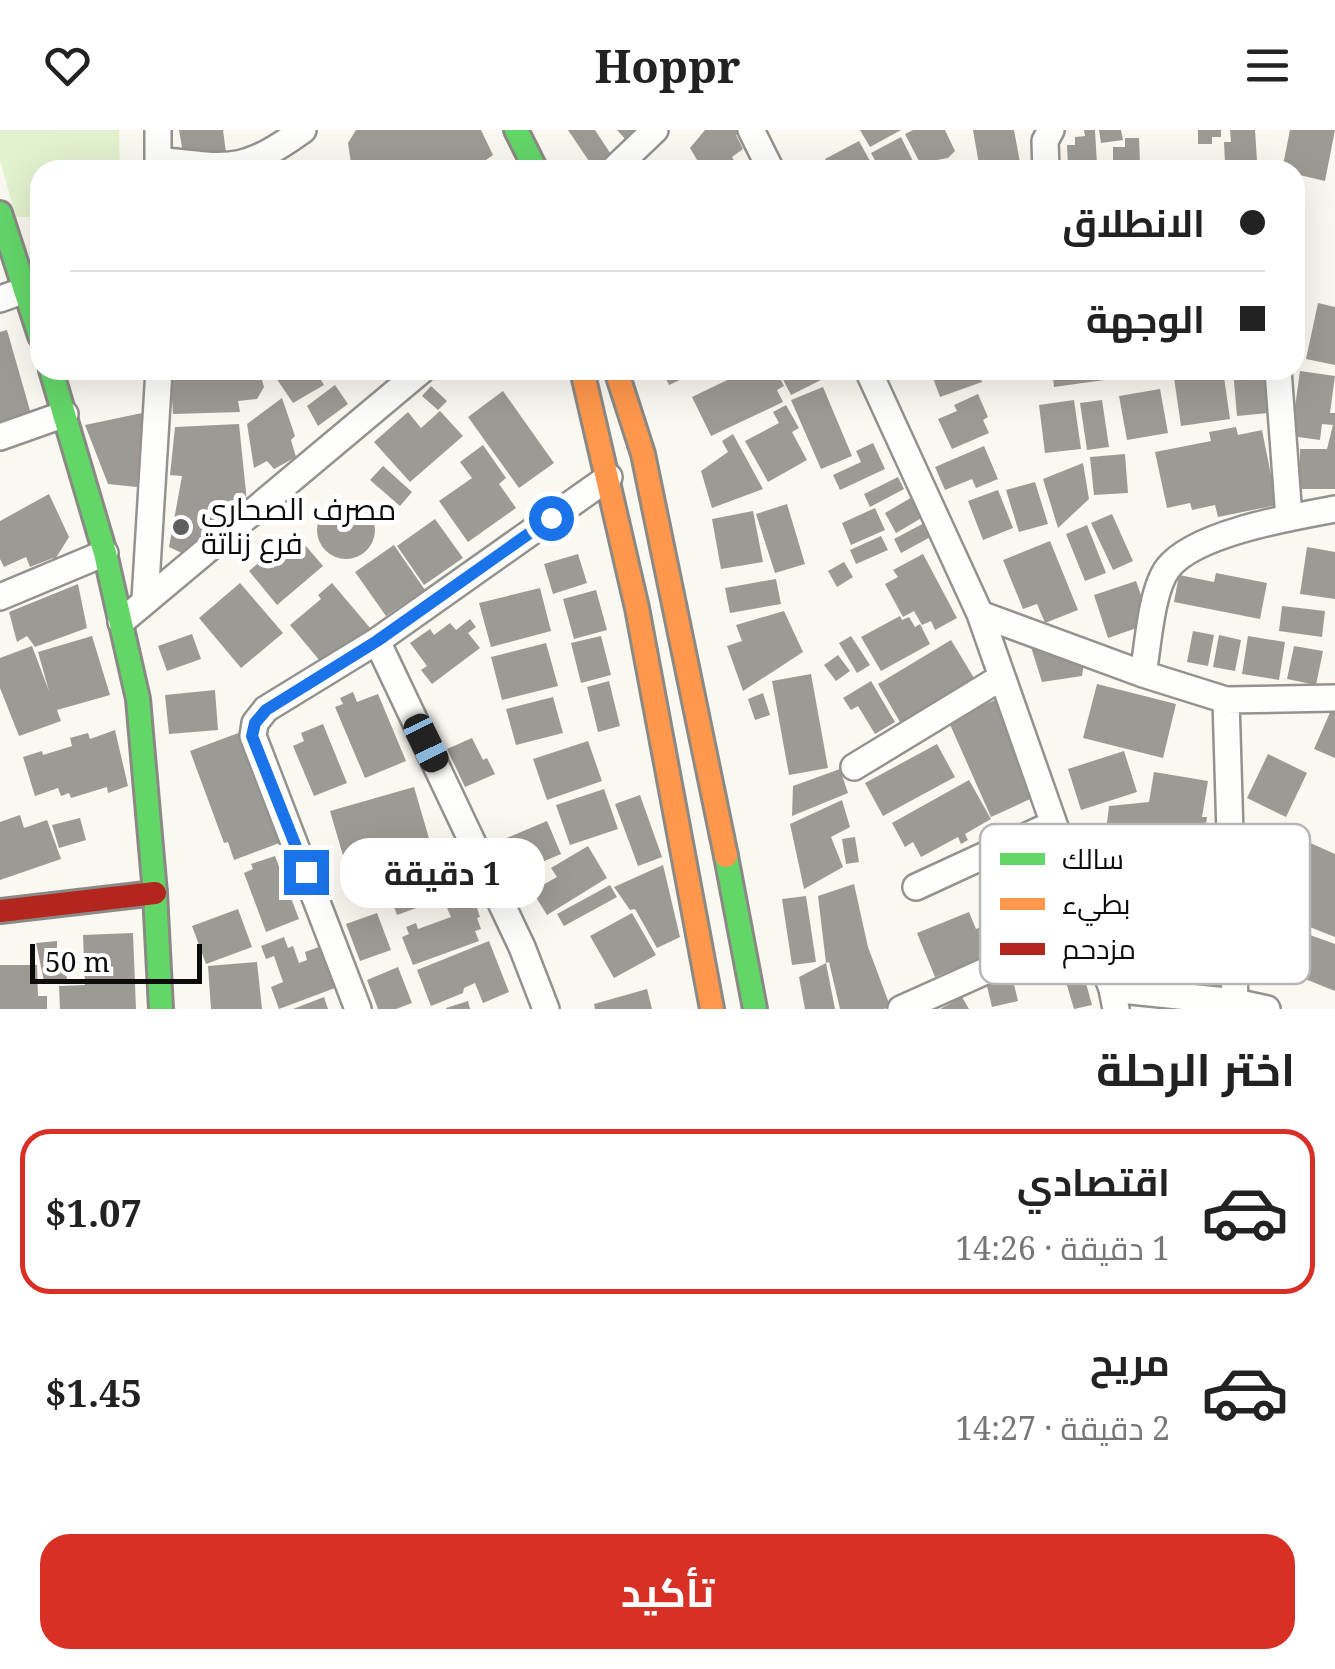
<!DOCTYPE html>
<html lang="ar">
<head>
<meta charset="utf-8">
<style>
	body { margin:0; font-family:"Noto Serif",Cairo,serif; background:#f2f2f2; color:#222; direction:rtl; height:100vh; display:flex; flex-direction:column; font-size:38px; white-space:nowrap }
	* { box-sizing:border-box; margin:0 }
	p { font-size:32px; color:#767676 }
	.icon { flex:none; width:55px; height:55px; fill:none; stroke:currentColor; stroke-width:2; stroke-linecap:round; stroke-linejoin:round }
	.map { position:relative; height:879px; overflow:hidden; direction:ltr }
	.panel { display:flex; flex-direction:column; background:#fff; flex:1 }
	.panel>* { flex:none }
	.hud { position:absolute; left:30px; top:30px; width:1275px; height:220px; border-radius:30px; box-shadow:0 10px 40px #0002; direction:rtl; display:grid; align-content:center; height:220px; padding:0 40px; background:#fff }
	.scale { position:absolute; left:30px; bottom:25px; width:172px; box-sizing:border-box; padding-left:10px; border:5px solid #0c0c0c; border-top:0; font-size:28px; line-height:35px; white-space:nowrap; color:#0c0c0c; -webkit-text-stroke:8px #fff; paint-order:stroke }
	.end { position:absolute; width:45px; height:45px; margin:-22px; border:12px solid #1a73e8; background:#fff; box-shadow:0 0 0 5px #fff }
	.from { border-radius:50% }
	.bubble { position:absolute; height:70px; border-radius:30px; background:#fff; box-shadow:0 10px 40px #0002; font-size:32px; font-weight:700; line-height:70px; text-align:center; direction:rtl }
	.car { position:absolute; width:30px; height:60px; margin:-30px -15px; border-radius:12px; box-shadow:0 0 8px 2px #0007; background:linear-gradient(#222 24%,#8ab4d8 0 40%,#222 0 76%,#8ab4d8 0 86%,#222 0) }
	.hud b { display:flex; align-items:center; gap:35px; height:95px; font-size:38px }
	.hud b+b { border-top:2px solid #e0e0e0 }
	.hud i { width:25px; height:25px; background:#222 }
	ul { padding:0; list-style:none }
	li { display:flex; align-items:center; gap:30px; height:165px; margin:0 20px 15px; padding:0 20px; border:5px solid transparent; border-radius:30px }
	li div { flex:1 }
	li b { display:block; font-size:38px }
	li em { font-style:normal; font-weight:700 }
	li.selected { border-color:#d93025 }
	li>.icon { width:90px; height:90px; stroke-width:1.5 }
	h2 { padding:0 40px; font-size:45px; line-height:120px }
	.primary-button { display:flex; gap:20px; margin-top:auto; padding:20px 40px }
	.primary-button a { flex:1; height:115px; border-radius:30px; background:#d93025; color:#fff; font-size:40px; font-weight:700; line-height:115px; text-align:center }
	header { display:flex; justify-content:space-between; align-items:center; height:130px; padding:0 40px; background:#fff; font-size:45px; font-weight:700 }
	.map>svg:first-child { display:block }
	.green { fill:#e2f1ce }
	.building { fill:#9d9a96 }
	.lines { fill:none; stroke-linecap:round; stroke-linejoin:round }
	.street-casing { stroke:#93928f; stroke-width:30 }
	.fast-casing { stroke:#8a8985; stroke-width:28 }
	.slow-casing { stroke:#8a8985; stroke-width:28 }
	.jam-casing { stroke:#8a8985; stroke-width:28 }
	.street { stroke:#fefefd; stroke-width:25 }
	.fast { stroke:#63d668; stroke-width:22 }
	.slow { stroke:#ff974d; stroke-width:22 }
	.jam { stroke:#b3261e; stroke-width:22 }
	.route { stroke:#1a73e8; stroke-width:12 }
	.poi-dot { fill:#5f5f5c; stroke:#fff; stroke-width:4 }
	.labels { text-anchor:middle; stroke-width:10; stroke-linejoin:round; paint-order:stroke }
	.poi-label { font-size:30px; fill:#0c0c0c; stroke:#fff; text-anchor:start }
	.key { fill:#fff; stroke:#b6b6b6; stroke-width:2.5 }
	.key-label { font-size:28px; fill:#0c0c0c }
</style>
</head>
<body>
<header><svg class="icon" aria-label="menu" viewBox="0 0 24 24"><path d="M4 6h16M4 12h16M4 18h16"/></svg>Hoppr<svg class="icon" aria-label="heart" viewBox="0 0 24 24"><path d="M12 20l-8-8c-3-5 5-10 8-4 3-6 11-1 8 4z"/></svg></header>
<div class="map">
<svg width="1335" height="879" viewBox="0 0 1335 879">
	<rect width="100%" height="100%" fill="#faf8f0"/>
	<path class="green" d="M 0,0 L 119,0 L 120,40 L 40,40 L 40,87 L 16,87 L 0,30 Z"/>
	<path class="building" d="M 179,0 L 223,0 L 226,23 L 183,23 Z
		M 356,0 L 481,0 L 493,25 L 483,32 L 489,40 L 352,40 L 348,13 Z
		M 568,0 L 595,0 L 614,29 L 595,40 Z
		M 617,0 L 638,0 L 626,10 Z
		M 705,0 L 743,0 L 736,5 L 743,19 L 732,27 L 740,40 L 703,40 L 690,18 Z
		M 860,0 L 901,0 L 870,17 Z
		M 913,0 L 945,0 L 955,21 L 948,28 L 920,33 L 905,4 Z
		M 973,0 L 1014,0 L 1021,38 L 980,40 Z
		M 1084,0 L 1095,0 L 1097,35 L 1068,37 L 1067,15 L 1075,15 L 1075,7 L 1085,6 Z
		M 1099,0 L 1121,0 L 1123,10 L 1101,13 Z
		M 1198,0 L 1221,0 L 1221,7 L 1212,7 L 1212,14 L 1198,14 Z
		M 1230,0 L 1255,0 L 1257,31 L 1225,33 L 1224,12 L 1231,12 Z
		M 1290,0 L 1335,0 L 1325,51 L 1295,44 L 1295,40 L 1282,40 Z
		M 901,7 L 916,37 L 880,40 L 871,23 Z
		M 1125,8 L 1139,8 L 1140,33 L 1113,33 L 1113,17 L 1125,17 Z
		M 859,11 L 875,40 L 831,40 L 825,29 Z
		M 1113,36 L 1140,36 L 1140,40 L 1113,40 Z
		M 1318,173 L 1335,177 L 1335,235 L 1306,229 Z
		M 7,200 L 33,291 L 0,300 L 0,202 Z
		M 170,240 L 259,240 L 264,257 L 257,269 L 238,271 L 240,282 L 173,284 Z
		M 293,240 L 315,240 L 324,255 L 293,273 L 276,248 Z
		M 662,240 L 694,240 L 695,243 L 669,255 Z
		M 748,240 L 776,240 L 784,256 L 777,260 L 783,272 L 711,306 L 692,267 Z
		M 778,240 L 841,240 L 791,265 Z
		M 930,240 L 977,240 L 982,252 L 940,267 Z
		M 986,240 L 1016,240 L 1016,241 L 989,249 Z
		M 1052,240 L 1125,240 L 1126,247 L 1054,257 Z
		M 1223,240 L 1230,289 L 1181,296 L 1173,241 Z
		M 1233,240 L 1265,240 L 1268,283 L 1237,286 Z
		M 1300,241 L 1335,246 L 1330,283 L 1335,283 L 1335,359 L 1300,359 L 1300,319 L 1327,319 L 1333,295 L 1322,294 L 1320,310 L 1291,306 Z
		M 335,255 L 348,274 L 318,296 L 307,276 Z
		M 431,256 L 447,271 L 438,280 L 422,266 Z
		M 823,257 L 852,326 L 821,339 L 791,270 Z
		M 1160,259 L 1168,303 L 1127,310 L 1119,266 Z
		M 503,261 L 554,333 L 519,358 L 468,287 Z
		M 978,264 L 988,287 L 983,290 L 989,303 L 952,319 L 938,289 L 957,281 L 954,275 Z
		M 282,268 L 295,306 L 291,310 L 296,327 L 274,339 L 267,331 L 254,338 L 247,294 Z
		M 1074,270 L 1081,319 L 1045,323 L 1039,275 Z
		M 1102,270 L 1109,317 L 1087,320 L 1080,273 Z
		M 786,275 L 799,298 L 792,302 L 807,330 L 768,352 L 745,311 L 779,293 L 773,282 Z
		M 440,281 L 463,306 L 410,352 L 374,312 L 408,282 L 421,298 Z
		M 147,282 L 146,358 L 108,354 L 85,295 Z
		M 239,294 L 247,372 L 184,424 L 169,417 L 182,346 L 170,345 L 175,297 Z
		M 1236,297 L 1238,305 L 1262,300 L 1277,375 L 1218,387 L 1215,375 L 1192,380 L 1190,373 L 1167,378 L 1155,322 L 1211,311 L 1209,302 Z
		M 733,304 L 763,359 L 712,378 L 701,341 L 728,322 L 722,311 Z
		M 873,313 L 885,339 L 840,360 L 833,345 L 861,332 L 856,321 Z
		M 483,315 L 506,348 L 499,354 L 516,378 L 468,412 L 439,371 L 472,348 L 460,332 Z
		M 984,316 L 998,349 L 976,358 L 972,349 L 945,360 L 935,337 Z
		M 1125,324 L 1128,363 L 1094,365 L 1090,327 Z
		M 1083,333 L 1089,369 L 1058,398 L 1043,349 Z
		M 383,336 L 412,362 L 400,376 L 370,350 Z
		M 898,347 L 904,359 L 870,377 L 864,364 Z
		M 1035,352 L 1048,394 L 1019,402 L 1006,360 Z
		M 998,360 L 1013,398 L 983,410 L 968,371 Z
		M 49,364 L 69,407 L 54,431 L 53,428 L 30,437 L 26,427 L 4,437 L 0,429 L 0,391 Z
		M 914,366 L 925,386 L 896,403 L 885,383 Z
		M317 400a29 29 0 1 1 58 0a29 29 0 1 1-58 0Z
		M 787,374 L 805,434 L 775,443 L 756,384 Z
		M 875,378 L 885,400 L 851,415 L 842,393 Z
		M 753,381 L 763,432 L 721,439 L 712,389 Z
		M 1112,384 L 1133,431 L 1113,440 L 1091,393 Z
		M 435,389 L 463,428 L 424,455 L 397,416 Z
		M 928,391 L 936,404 L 901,423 L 894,409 Z
		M 1087,395 L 1106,443 L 1085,451 L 1066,404 Z
		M 294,402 L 323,436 L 277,475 L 249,441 Z
		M 881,406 L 888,420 L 856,434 L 850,420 Z
		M 1050,411 L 1078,480 L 1045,493 L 1037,474 L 1023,479 L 1003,430 Z
		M 394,415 L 425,460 L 386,486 L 355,442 Z
		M 1307,417 L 1335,422 L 1335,469 L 1300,464 Z
		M 578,424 L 587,453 L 553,464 L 544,434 Z
		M 923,424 L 957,488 L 935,500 L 931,491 L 922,495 L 914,481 L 903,487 L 885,454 L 898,447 L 893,440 Z
		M 844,432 L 853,447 L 837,457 L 828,441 Z
		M 1216,443 L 1267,453 L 1260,489 L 1174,472 L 1179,445 L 1214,452 Z
		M 776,449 L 781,474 L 730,483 L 725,458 Z
		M 1136,451 L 1151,493 L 1108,508 L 1094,465 Z
		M 240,453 L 283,503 L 241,538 L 199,488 Z
		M 332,453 L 371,499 L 325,537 L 290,495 L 321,469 L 318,465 Z
		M 78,454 L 87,498 L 35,517 L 27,506 L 17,512 L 9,482 Z
		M 540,458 L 551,501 L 491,517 L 479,473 Z
		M 596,460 L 607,500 L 574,509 L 563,469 Z
		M 1282,476 L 1325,481 L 1322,507 L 1279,501 Z
		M 784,481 L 803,522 L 743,561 L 727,516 L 742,511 L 736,495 Z
		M 900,486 L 902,490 L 909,487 L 915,497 L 920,494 L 930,514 L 881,541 L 861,507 Z
		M 470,489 L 476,497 L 468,503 L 480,518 L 432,554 L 421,540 L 427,536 L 410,513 L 430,499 L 434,505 L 450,493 L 456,500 Z
		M 1193,501 L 1214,505 L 1208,536 L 1187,532 Z
		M 192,504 L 201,529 L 167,541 L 158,516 Z
		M 1219,505 L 1241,510 L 1235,541 L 1213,537 Z
		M 92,506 L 110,565 L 57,580 L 61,591 L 19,606 L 0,558 L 0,528 L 32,516 L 49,561 L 38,522 Z
		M 601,506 L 611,545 L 581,553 L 571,513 Z
		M 851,506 L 870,535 L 857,543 L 839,513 Z
		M 1248,506 L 1285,512 L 1279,550 L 1242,544 Z
		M 951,510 L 974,548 L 900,592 L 878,554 Z
		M 546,513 L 558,556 L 502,570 L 491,527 Z
		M 1051,514 L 1084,532 L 1082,546 L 1042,552 L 1031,517 Z
		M 1294,516 L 1323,521 L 1316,555 L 1287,549 Z
		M 838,525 L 850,541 L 836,551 L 824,535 Z
		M 811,544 L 828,638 L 789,645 L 772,551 Z
		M 609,551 L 620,596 L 598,602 L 587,557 Z
		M 871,551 L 895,592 L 875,604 L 858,576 L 851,580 L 843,568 Z
		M 1097,554 L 1176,574 L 1163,628 L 1083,608 Z
		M 215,560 L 218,600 L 169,604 L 165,565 Z
		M 353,562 L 357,572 L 378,564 L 406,631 L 365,648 L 335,577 L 343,574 L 340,568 Z
		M 763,563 L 770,585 L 755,590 L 748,569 Z
		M 553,567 L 563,603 L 516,615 L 506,579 Z
		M 995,570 L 1037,666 L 991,687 L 948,590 Z
		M 1335,571 L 1335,628 L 1314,619 Z
		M 323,594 L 347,653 L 314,666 L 293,616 L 304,611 L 301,603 Z
		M 115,600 L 128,656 L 108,663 L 107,657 L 71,668 L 69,663 L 61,666 L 58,658 L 35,666 L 23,627 L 42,621 L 43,625 L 72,616 L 70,608 L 88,603 L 90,609 Z
		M 241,602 L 282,712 L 234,730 L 228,712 L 224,713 L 190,621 Z
		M 472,608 L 483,630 L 487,628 L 495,644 L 465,657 L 447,619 Z
		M 588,611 L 602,651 L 547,670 L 533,629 Z
		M 937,614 L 955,647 L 883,686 L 865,653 Z
		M 1124,621 L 1137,662 L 1081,680 L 1068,639 Z
		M 1268,624 L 1307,643 L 1286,687 L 1247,668 Z
		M 840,639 L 848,663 L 792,686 L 793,656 Z
		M 1154,642 L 1208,651 L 1202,687 L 1207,687 L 1204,711 L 1182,708 L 1181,718 L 1105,709 L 1109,676 L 1149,672 Z
		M 969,650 L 991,689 L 965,704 L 968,710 L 961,714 L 958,707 L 921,727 L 913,712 L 905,717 L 892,693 Z
		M 414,657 L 433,722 L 349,746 L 330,681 Z
		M 604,659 L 618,699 L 570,715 L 556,675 Z
		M 640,665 L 662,727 L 638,736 L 615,674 Z
		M 842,670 L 850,697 L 831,707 L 843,737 L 804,759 L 790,694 Z
		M 20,685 L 24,698 L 47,690 L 61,729 L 0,750 L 0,692 Z
		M 80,688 L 86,710 L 59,718 L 52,695 Z
		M 547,691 L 561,724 L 511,745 L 497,712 Z
		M 1288,703 L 1335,724 L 1335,807 L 1302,794 L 1307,781 L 1281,769 L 1272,735 Z
		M 855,707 L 859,732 L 846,734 L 842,709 Z
		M 588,716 L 607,748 L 547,785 L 532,761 L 557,747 L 551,738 Z
		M 275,726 L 299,789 L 266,802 L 244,743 L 253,739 L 251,734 Z
		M 454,728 L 466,760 L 397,785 L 388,762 L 398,758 L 395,752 L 408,748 L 405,741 L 427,732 L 428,737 Z
		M 663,735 L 680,807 L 657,818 L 635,779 L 630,780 L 614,757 Z
		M 385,738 L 390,749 L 376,755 L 371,744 Z
		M 854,754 L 868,817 L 890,876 L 884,879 L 840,879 L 829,832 L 826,833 L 818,766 Z
		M 610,755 L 617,767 L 564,796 L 557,784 Z
		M 806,766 L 816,832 L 792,835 L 782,769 Z
		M 474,769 L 480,787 L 477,788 L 481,799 L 475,801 L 479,811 L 413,835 L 402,807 L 409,804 L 406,797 L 416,793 L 418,799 L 451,787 L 447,778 Z
		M 238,779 L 252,817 L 206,834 L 192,796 Z
		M 969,782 L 976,799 L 985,795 L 994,821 L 978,828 L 981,834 L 957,845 L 954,839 L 935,847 L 917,803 Z
		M 377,783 L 391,820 L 360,831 L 346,794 Z
		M 632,783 L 656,825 L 614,848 L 590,806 Z
		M 1274,792 L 1335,814 L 1335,861 L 1285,841 Z
		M 133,803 L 136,879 L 60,879 L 59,856 L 85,855 L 83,805 Z
		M 284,807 L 288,818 L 293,816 L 299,833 L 307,830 L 305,822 L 319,817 L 335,858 L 279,879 L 271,857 L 283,852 L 274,826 L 266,829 L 261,816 Z
		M 57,811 L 57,826 L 63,830 L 67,849 L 44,851 L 36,813 Z
		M 489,811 L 509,862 L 483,873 L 475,853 L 464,858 L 463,863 L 431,876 L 417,840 Z
		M 1076,817 L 1092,875 L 1074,879 L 1057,822 Z
		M 257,832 L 262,879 L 211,879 L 208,836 Z
		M 826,833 L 835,879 L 805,879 L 799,847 Z
		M 0,835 L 37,835 L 38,866 L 47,866 L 47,879 L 0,879 Z
		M 398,837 L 412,873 L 396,879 L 378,879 L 367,850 Z
		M 1012,846 L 1018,871 L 992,877 L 986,852 Z
		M 647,859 L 652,879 L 595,879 L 594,874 Z
		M 324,867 L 328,879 L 293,879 Z
		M 962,867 L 969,879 L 940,879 Z
		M 468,871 L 470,879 L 446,879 L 446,878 Z"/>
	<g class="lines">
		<g class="street-casing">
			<path id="street" d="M 158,0 L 158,40
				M 751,0 L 771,40
				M 158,30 C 231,38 241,44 303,0
				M 613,40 L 655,0
				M 1046,40 L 1045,11 L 1051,0
				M 0,169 L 25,160
				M 868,240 L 980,484 L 1112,859 L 1116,879
				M 1278,240 L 1289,388
				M 0,307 L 65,284
				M 0,467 L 105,423
				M 145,470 L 159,240
				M 980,484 L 1143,544 L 1226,570 L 1335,568
				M 121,492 L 422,240
				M 377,511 L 522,817 L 546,879
				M 1143,544 C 1148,517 1151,460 1168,438 C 1195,403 1292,387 1335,379
				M 1226,570 L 1235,872
				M 854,637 L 1002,547
				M 916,757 L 1053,694
				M 1112,859 L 1235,872 L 1267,879
				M 358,879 L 253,606 L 255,593 L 266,579 L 377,511 L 609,347
				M 901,879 L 1088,795"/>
		</g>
		<g class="fast-casing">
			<path id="fast" d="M 516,0 L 536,40
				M 0,83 L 40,206
				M 51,240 L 105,423 L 138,569 L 155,763 L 161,879
				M 726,726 L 755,879"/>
		</g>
		<g class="slow-casing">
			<path id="slow" d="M 582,240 L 637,478 L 712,879
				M 616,240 L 643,324 L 726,726"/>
		</g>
		<g class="jam-casing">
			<path id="jam" d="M 0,781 L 155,763"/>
		</g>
		<use href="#street" class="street"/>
		<use href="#fast" class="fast"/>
		<use href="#slow" class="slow"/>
		<use href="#jam" class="jam"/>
	</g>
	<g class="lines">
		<path class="route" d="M 306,742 L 252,606 L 255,593 L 266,580 L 377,511 L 551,388"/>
	</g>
	<circle class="poi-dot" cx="181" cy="397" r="10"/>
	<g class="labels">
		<g class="poi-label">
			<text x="201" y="390">مصرف الصحارى<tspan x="201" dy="34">فرع زناتة</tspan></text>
		</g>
	</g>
	<rect x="980" y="694" width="330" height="160" rx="15" class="key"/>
	<rect x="1000" y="723" width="45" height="12" fill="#63d668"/>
	<rect x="1000" y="768" width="45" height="12" fill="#ff974d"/>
	<rect x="1000" y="813" width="45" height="12" fill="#b3261e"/>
	<g class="key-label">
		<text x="1062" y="739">سالك</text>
		<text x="1062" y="784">بطيء</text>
		<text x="1062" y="829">مزدحم</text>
	</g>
</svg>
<div class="scale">50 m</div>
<i class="end from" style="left:551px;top:388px"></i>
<i class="end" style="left:306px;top:742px"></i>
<div class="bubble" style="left:340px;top:708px;width:205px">1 دقيقة</div>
<i class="car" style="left:426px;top:613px;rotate:154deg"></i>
<div class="hud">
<b><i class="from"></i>الانطلاق</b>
<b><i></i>الوجهة</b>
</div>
</div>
<section class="panel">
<h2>اختر الرحلة</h2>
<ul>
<li class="selected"><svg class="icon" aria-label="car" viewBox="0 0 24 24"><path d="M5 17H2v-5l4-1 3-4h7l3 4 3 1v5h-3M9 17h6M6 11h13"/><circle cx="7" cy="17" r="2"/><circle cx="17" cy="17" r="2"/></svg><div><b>اقتصادي</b><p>1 دقيقة · 14:26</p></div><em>$1.07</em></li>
<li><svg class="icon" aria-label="car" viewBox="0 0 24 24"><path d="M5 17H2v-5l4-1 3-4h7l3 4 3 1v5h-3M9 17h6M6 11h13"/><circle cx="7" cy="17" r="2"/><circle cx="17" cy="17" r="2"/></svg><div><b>مريح</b><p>2 دقيقة · 14:27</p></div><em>$1.45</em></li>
</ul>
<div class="primary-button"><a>تأكيد</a></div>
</section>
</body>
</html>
